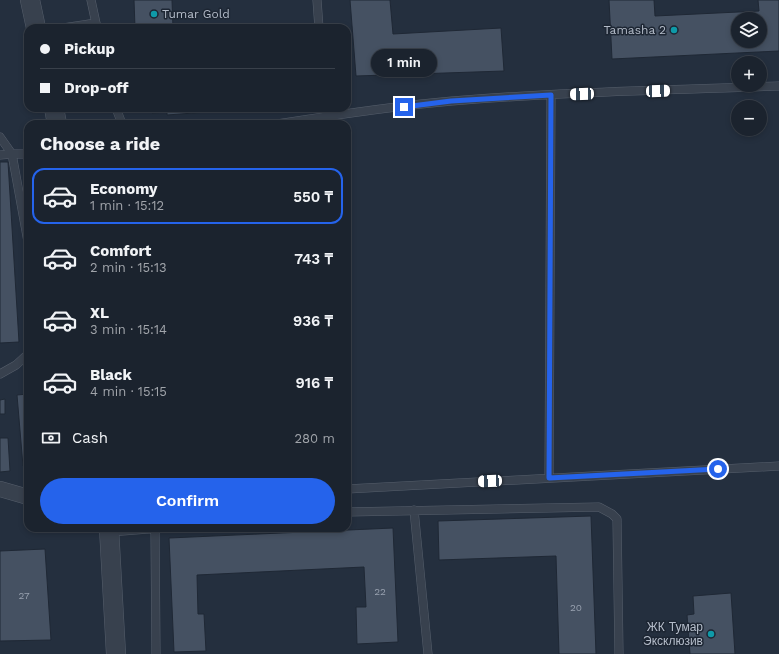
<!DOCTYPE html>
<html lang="en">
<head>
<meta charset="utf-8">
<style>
	body { margin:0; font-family:"Work Sans",sans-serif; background:#282f3a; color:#f1f3f6; height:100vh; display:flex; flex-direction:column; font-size:15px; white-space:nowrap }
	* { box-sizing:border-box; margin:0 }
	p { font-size:13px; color:#a0a4aa }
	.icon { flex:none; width:22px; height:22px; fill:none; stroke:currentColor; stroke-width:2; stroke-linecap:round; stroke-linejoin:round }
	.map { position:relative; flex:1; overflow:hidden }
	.panel { position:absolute; left:24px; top:120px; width:327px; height:412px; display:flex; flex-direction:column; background:#1b232e; border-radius:12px; box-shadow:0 2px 6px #0003,0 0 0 1px #39404a }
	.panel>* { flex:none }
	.guide { position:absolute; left:24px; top:24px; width:327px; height:88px; border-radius:12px; box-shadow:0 2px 6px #0003,0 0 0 1px #39404a; display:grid; align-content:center; height:88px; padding:0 16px; background:#1b232e }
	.buttons { position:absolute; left:731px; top:12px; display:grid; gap:8px }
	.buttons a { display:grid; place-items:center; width:36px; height:36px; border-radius:50%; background:#1b232e; box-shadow:0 2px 6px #0003,0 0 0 1px #39404a; font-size:20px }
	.end { position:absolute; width:18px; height:18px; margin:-9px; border:5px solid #2563eb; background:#fff; box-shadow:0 0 0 2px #fff }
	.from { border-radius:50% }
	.bubble { position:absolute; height:28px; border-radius:14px; background:#1b232e; box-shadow:0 2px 6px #0003,0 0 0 1px #39404a; font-size:13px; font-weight:600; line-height:28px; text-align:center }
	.car { position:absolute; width:12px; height:24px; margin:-12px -6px; border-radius:5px; box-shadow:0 0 3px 1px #0007; background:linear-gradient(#fff 24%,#345 0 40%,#fff 0 76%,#345 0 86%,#fff 0) }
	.guide b { display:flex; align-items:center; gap:14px; height:38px; font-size:15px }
	.guide b+b { border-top:1px solid #39404a }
	.guide i { width:10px; height:10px; background:#f1f3f6 }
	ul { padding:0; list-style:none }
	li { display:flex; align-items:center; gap:12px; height:56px; margin:0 8px 6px; padding:0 8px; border:2px solid transparent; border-radius:12px }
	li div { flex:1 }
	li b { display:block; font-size:15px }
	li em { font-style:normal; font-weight:600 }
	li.on { border-color:#2563eb }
	li>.icon { width:36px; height:36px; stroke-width:1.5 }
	h2 { padding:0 16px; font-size:18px; line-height:48px }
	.pay { display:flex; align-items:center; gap:10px; height:44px; padding:0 16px; font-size:15px }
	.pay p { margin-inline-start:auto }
	.button { display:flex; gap:8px; margin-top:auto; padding:8px 16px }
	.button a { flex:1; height:46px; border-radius:24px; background:#2563eb; color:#fff; font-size:16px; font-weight:600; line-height:46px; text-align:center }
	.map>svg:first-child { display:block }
	.building { fill:#455162; stroke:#1f2835; fill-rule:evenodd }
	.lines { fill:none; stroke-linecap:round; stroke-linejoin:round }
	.service-casing { stroke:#565f6c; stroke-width:9 }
	.minor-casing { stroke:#565f6c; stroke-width:16 }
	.tertiary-casing { stroke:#565f6c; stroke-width:20 }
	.service { stroke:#38414e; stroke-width:8 }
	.minor { stroke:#38414e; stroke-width:15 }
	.tertiary { stroke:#38414e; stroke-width:19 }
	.route { stroke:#2563eb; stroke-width:5 }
	.culture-dot { fill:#0f9aa8; stroke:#1d2633; stroke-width:1.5 }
	.labels { text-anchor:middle; stroke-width:3; stroke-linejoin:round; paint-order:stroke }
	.number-label { font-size:10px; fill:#98a1af }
	.poi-label { font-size:12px; fill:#b4bcc9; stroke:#1d2633; text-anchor:end }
</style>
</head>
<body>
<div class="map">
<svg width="779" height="654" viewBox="0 0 779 654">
	<rect width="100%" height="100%" fill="#242f3e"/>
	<path class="building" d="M 134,0 L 172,0 L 173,28 L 135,28 Z
		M 350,0 L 390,0 L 393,34 L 501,28 L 504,71 L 356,76 Z
		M 609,0 L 654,0 L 655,16 L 759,11 L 758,0 L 779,0 L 779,51 L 612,59 ZM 738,19 L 760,19 L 760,41 L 738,41 Z
		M 151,108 L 207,108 L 207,112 L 167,115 L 167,112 L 152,113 Z
		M 0,162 L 8,162 L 19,342 L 0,343 Z
		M 28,394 L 28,465 L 23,466 L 17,395 Z
		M 5,399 L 5,414 L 0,414 L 0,400 Z
		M 0,438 L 8,438 L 10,471 L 0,472 Z
		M 591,516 L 596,654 L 559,654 L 556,556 L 439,560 L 438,521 Z
		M 393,528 L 398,642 L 357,644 L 356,607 L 366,607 L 364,567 L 197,575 L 198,614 L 204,614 L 206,651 L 174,652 L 169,538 Z
		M 45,549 L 51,640 L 0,641 L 0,551 Z
		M 731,593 L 735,654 L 690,654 L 687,615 L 694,614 L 693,596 Z"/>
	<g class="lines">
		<g class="service-casing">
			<path id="service" d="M 91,0 L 97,28
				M 317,0 L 319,28
				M 63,28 L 96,23
				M 116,108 L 122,124
				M 277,124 C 335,115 393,106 452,101 C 560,92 670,90 779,86
				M 0,137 L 12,154
				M 28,154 L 12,154 L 28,242
				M 0,155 L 12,154
				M 0,374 L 16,365 L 28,354
				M 549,478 L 551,95
				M 347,489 L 779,466
				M 414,510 L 428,654
				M 347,512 L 599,507 L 612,514 L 617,519 L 619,654
				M 155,529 L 156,654
				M 110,532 L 161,528"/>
		</g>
		<g class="minor-casing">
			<path id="minor" d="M 0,489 L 28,497"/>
		</g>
		<g class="tertiary-casing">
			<path id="tertiary" d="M 30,0 L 36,28
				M 54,108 L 57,124
				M 109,528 L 116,654"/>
		</g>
		<use href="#service" class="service"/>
		<use href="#minor" class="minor"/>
		<use href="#tertiary" class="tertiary"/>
	</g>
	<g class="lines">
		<path class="route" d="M 404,107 L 451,101 L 551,95 L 549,478 L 718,469"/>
	</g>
	<g class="culture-dot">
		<circle cx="154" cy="14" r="4"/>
		<circle cx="674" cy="30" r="4"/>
		<circle cx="711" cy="634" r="4"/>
	</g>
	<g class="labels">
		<g class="number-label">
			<text x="380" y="595">22</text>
			<text x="24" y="599">27</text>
			<text x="576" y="611">20</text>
		</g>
		<g class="poi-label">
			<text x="162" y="18" text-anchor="start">Tumar Gold</text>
			<text x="666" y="34">Tamasha 2</text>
			<text x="703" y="631">ЖК Тумар<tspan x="703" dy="14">Эксклюзив</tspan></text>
		</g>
	</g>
</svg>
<div class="buttons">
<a><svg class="icon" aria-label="layers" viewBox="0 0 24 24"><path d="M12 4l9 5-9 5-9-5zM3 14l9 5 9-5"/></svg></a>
<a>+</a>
<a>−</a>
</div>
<i class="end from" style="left:718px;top:469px"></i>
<i class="end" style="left:404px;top:107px"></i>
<div class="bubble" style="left:371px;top:49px;width:66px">1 min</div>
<i class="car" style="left:658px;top:91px;rotate:88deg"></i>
<i class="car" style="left:582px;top:94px;rotate:268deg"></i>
<i class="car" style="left:490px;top:481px;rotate:267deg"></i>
<div class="guide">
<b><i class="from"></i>Pickup</b>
<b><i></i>Drop-off</b>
</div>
<section class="panel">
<h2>Choose a ride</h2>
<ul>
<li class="on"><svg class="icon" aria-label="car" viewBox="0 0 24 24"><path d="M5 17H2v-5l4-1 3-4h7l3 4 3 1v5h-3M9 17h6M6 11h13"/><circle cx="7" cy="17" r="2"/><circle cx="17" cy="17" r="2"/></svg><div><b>Economy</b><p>1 min · 15:12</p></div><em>550 ₸</em></li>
<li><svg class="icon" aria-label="car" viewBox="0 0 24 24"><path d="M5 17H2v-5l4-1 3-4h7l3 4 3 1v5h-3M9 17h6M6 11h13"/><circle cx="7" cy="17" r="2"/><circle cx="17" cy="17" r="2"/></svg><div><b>Comfort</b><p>2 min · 15:13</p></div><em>743 ₸</em></li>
<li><svg class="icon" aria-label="car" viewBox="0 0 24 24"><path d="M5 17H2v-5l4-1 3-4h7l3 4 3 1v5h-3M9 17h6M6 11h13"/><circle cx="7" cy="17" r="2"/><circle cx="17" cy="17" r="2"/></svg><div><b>XL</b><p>3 min · 15:14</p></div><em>936 ₸</em></li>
<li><svg class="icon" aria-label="car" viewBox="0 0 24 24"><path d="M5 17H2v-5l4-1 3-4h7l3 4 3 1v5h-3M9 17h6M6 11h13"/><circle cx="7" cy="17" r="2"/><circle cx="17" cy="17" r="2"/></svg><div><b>Black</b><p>4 min · 15:15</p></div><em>916 ₸</em></li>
</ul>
<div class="pay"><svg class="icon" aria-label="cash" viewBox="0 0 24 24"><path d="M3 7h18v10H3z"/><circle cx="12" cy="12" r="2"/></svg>Cash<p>280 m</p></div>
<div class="button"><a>Confirm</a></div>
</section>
</div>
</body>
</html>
